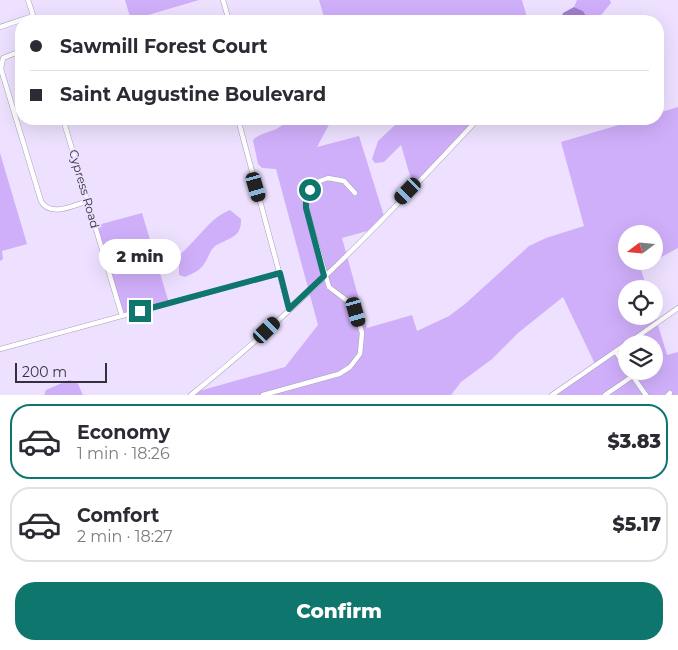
<!DOCTYPE html>
<html lang="en">
<head>
<meta charset="utf-8">
<style>
	body { margin:0; font-family:Montserrat,sans-serif; background:#f2f2f3; color:#2b2b33; height:100vh; display:flex; flex-direction:column; font-size:19px; white-space:nowrap }
	* { box-sizing:border-box; margin:0 }
	p { font-size:16px; color:#7c7c81 }
	.icon { flex:none; width:28px; height:28px; fill:none; stroke:currentColor; stroke-width:2; stroke-linecap:round; stroke-linejoin:round }
	.map { position:relative; height:395px; overflow:hidden }
	.drawer { display:flex; flex-direction:column; background:#fff; flex:1 }
	.drawer>* { flex:none }
	.guide { position:absolute; left:15px; top:15px; width:649px; height:110px; border-radius:20px; box-shadow:0 5px 20px #0002; display:grid; align-content:center; height:110px; padding:0 15px; background:#fff }
	.needle { width:32px; rotate:254deg }
	.controls { position:absolute; left:618px; top:225px; display:grid; gap:10px }
	.controls a { display:grid; place-items:center; width:45px; height:45px; border-radius:50%; background:#fff; box-shadow:0 5px 20px #0002; font-size:25px }
	.scale { position:absolute; left:15px; bottom:12px; width:92px; box-sizing:border-box; padding-left:5px; border:2px solid #35303c; border-top:0; font-size:14px; line-height:18px; white-space:nowrap; color:#35303c; -webkit-text-stroke:4px #ede1ff; paint-order:stroke }
	.end { position:absolute; width:22px; height:22px; margin:-11px; border:6px solid #0f766e; background:#fff; box-shadow:0 0 0 2px #fff }
	.from { border-radius:50% }
	.bubble { position:absolute; height:35px; border-radius:18px; background:#fff; box-shadow:0 5px 20px #0002; font-size:16px; font-weight:800; line-height:35px; text-align:center }
	.car { position:absolute; width:15px; height:30px; margin:-15px -8px; border-radius:6px; box-shadow:0 0 4px 1px #0007; background:linear-gradient(#222 24%,#8ab4d8 0 40%,#222 0 76%,#8ab4d8 0 86%,#222 0) }
	.guide b { display:flex; align-items:center; gap:18px; height:48px; font-size:19px }
	.guide b+b { border-top:1px solid #e1e1e2 }
	.guide i { width:12px; height:12px; background:#2b2b33 }
	ul { padding:9px 0 0; list-style:none }
	li { display:flex; align-items:center; gap:15px; height:75px; margin:0 10px 8px; padding:0 5px; border:2px solid #e1e1e2; border-radius:20px }
	li div { flex:1 }
	li b { display:block; font-size:19px }
	li em { font-style:normal; font-weight:800 }
	li.on { border-color:#0f766e }
	li>.icon { width:45px; height:45px; stroke-width:1.5 }
	.primary-button { display:flex; gap:10px; margin-top:auto; padding:10px 15px }
	.primary-button a { flex:1; height:58px; border-radius:20px; background:#0f766e; color:#fff; font-size:20px; font-weight:800; line-height:58px; text-align:center }
	.map>svg:first-child { display:block }
	.green { fill:#d0affa }
	.water { fill:#a27cce }
	.lines { fill:none; stroke-linecap:round; stroke-linejoin:round }
	.minor-casing { stroke:#a99dba; stroke-width:5.5 }
	.minor { stroke:#fff; stroke-width:4.5 }
	.route { stroke:#0f766e; stroke-width:6 }
	.labels { text-anchor:middle; stroke-width:4; stroke-linejoin:round; paint-order:stroke }
	.street-label { font-size:12px; fill:#35303c; stroke:#ede1ff }
</style>
</head>
<body>
<div class="map">
<svg width="678" height="395" viewBox="0 0 678 395">
	<rect width="100%" height="100%" fill="#ede1ff"/>
	<path class="green" d="M 125,0 L 199,0 L 131,20 Z
		M 319,0 L 522,0 L 528,21 L 314,21 L 324,17 Z
		M 577,0 L 610,0 L 611,3 L 596,21 L 589,21 L 583,11 L 574,7 Z
		M 678,107 L 678,248 L 654,261 L 654,234 L 626,234 L 626,261 L 652,261 L 640,266 L 647,289 L 626,289 L 626,316 L 654,316 L 654,312 L 657,321 L 595,364 L 563,297 L 518,333 L 492,359 L 461,382 L 451,395 L 194,395 L 199,391 L 285,367 L 318,325 L 276,169 L 262,168 L 258,164 L 253,140 C 263,130 280,133 287,119 L 332,119 L 317,147 L 359,136 L 384,216 L 371,230 L 342,238 L 367,328 L 412,315 L 417,331 L 449,316 L 465,304 L 529,246 L 546,238 L 584,226 L 561,142 L 639,119 L 658,119 L 658,113 Z
		M 393,119 L 478,119 L 413,186 L 401,145 L 384,162 L 375,163 L 372,159 L 378,141 L 395,125 Z
		M 0,153 L 27,244 L 2,251 L 3,259 L 0,261 Z
		M 230,210 L 241,219 C 242,239 227,238 214,247 C 209,252 208,259 204,264 C 200,271 191,274 185,277 L 179,275 L 179,255 C 196,242 209,218 230,210 Z
		M 142,213 L 169,303 L 120,316 L 94,226 Z
		M 658,325 L 667,355 L 678,352 L 678,395 L 555,395 L 626,346 L 626,371 L 654,371 L 654,344 L 630,344 Z
		M 69,380 L 77,382 L 83,395 L 44,395 L 46,390 Z"/>
	<path class="water" d="M 574,7 L 583,11 L 589,21 L 560,21 L 563,13 Z"/>
	<g class="lines">
		<g class="minor-casing">
			<path id="minor" d="M 28,0 L 35,21
				M 223,0 L 229,21
				M 0,27 L 33,16
				M 21,51 L 3,58 L 1,69 L 41,201 C 50,218 74,205 88,201
				M 63,119 L 122,316
				M 238,119 L 289,309
				M 627,344 L 678,308
				M 0,349 L 280,273
				M 616,352 L 626,367
				M 629,371 L 646,395
				M 191,395 C 295,312 388,216 478,119
				M 263,395 L 339,374 L 350,367 L 360,354 L 362,333 L 354,306 L 329,287 L 305,204 L 310,190 L 320,181 L 328,178 L 344,181 L 355,193
				M 552,395 L 626,344
				M 605,395 L 640,371
				M 668,395 L 670,393"/>
		</g>
		<use href="#minor" class="minor"/>
	</g>
	<g class="lines">
		<path class="route" d="M 140,311 L 280,273 L 289,309 L 324,276 L 306,208 L 306,199 L 310,190"/>
	</g>
	<g class="labels">
		<g class="street-label">
			<text transform="translate(84 189) rotate(74)" y="4">Cypress Road</text>
		</g>
	</g>
</svg>
<div class="controls">
<a><svg class="needle" viewBox="-14 -14 28 28"><path d="M0-13l5 13h-10z" fill="#e53935"/><path d="M0 13l5-13h-10z" fill="#7c7c81"/></svg></a>
<a><svg class="icon" aria-label="locate" viewBox="0 0 24 24"><circle cx="12" cy="12" r="6"/><path d="M12 2v4M12 18v4M2 12h4M18 12h4"/></svg></a>
<a><svg class="icon" aria-label="layers" viewBox="0 0 24 24"><path d="M12 4l9 5-9 5-9-5zM3 14l9 5 9-5"/></svg></a>
</div>
<div class="scale">200 m</div>
<i class="end from" style="left:310px;top:190px"></i>
<i class="end" style="left:140px;top:311px"></i>
<div class="bubble" style="left:99px;top:239px;width:82px">2 min</div>
<i class="car" style="left:256px;top:187px;rotate:164deg"></i>
<i class="car" style="left:408px;top:191px;rotate:224deg"></i>
<i class="car" style="left:356px;top:312px;rotate:164deg"></i>
<i class="car" style="left:267px;top:330px;rotate:46deg"></i>
<div class="guide">
<b><i class="from"></i>Sawmill Forest Court</b>
<b><i></i>Saint Augustine Boulevard</b>
</div>
</div>
<section class="drawer">
<ul>
<li class="on"><svg class="icon" aria-label="car" viewBox="0 0 24 24"><path d="M5 17H2v-5l4-1 3-4h7l3 4 3 1v5h-3M9 17h6M6 11h13"/><circle cx="7" cy="17" r="2"/><circle cx="17" cy="17" r="2"/></svg><div><b>Economy</b><p>1 min · 18:26</p></div><em>$3.83</em></li>
<li><svg class="icon" aria-label="car" viewBox="0 0 24 24"><path d="M5 17H2v-5l4-1 3-4h7l3 4 3 1v5h-3M9 17h6M6 11h13"/><circle cx="7" cy="17" r="2"/><circle cx="17" cy="17" r="2"/></svg><div><b>Comfort</b><p>2 min · 18:27</p></div><em>$5.17</em></li>
</ul>
<div class="primary-button"><a>Confirm</a></div>
</section>
</body>
</html>
